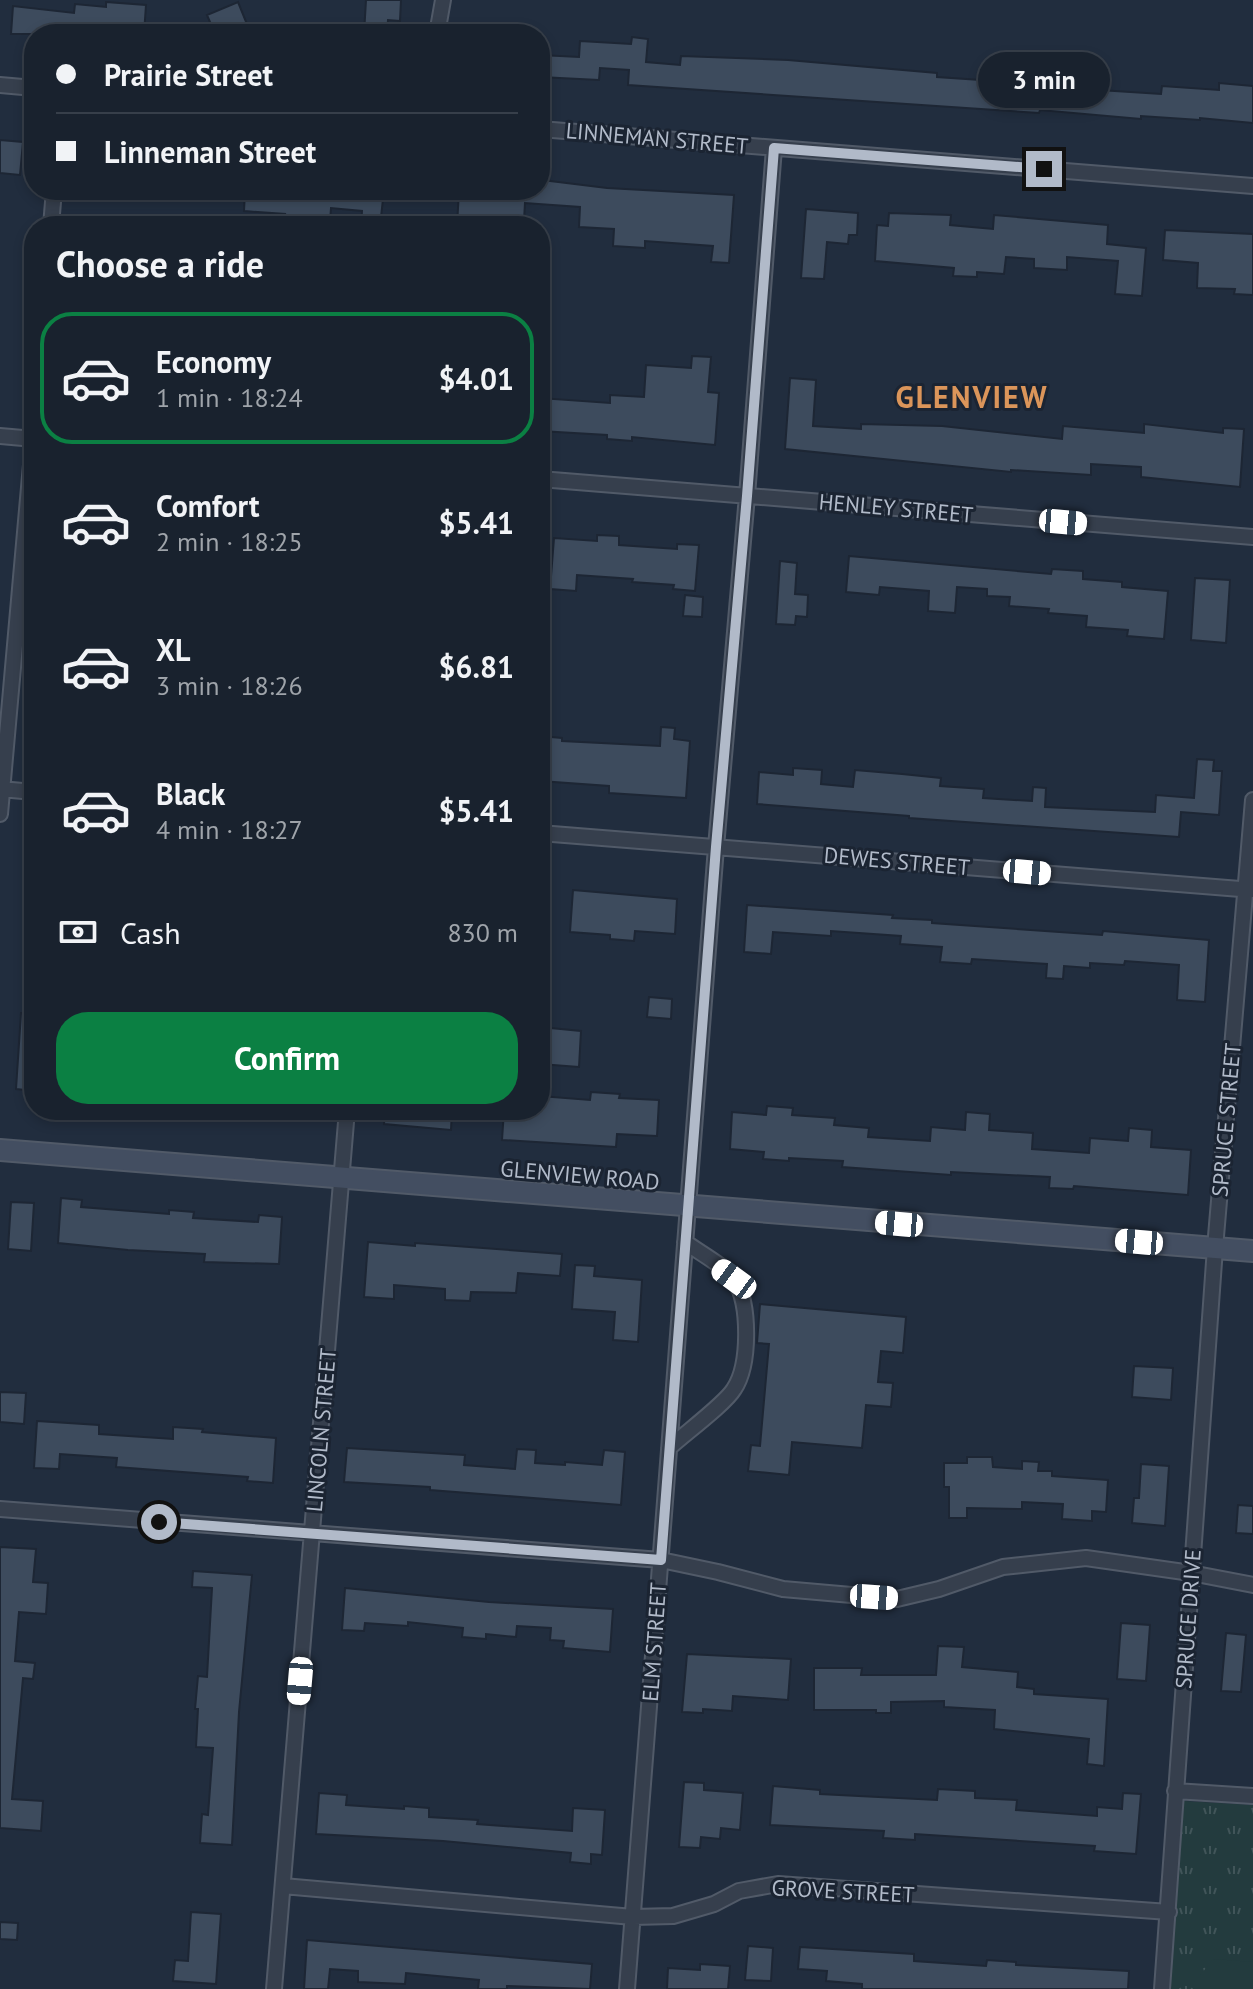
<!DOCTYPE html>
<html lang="en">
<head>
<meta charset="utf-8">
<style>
	body { margin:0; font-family:"PT Sans",sans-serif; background:#262f3a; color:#f1f3f6; height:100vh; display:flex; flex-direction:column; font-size:30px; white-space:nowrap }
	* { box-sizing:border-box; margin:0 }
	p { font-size:26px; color:#9fa4aa }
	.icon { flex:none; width:44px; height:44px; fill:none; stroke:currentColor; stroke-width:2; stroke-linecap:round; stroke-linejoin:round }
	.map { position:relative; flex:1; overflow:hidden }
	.side { position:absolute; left:24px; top:216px; width:526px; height:904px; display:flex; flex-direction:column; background:#19222e; border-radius:32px; box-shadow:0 4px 12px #0003,0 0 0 2px #373f4a }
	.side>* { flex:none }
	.guide { position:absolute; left:24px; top:24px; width:526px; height:176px; border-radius:32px; box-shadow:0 4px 12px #0003,0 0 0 2px #373f4a; display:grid; align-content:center; height:176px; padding:0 32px; background:#19222e }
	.end { position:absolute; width:36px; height:36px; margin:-18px; border:10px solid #b1bac9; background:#111; box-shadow:0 0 0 4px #111 }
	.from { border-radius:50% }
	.bubble { position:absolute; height:56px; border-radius:28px; background:#19222e; box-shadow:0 4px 12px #0003,0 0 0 2px #373f4a; font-size:26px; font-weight:600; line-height:56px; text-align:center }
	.car { position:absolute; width:24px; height:48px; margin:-24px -12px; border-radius:10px; box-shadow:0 0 6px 2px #0007; background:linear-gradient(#fff 24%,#345 0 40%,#fff 0 76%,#345 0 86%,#fff 0) }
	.guide b { display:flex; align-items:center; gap:28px; height:76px; font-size:30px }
	.guide b+b { border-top:2px solid #373f4a }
	.guide i { width:20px; height:20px; background:#f1f3f6 }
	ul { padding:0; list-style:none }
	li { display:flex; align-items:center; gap:24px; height:132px; margin:0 16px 12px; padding:0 16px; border:4px solid transparent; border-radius:32px }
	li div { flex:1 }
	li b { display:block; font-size:30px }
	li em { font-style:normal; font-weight:600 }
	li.selected { border-color:#0b8043 }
	li>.icon { width:72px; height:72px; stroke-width:1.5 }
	h2 { padding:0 32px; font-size:36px; line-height:96px }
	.pay { display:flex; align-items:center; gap:20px; height:88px; padding:0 32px; font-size:30px }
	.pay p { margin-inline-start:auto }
	.cta { display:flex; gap:16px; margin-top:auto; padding:16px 32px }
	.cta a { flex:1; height:92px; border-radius:32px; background:#0b8043; color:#fff; font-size:32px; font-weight:600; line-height:92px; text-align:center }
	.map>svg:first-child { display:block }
	.grass { fill:url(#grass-tufts) }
	.pitch { fill:#233b3e }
	.building { fill:#3d4b5d; stroke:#1d2634; stroke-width:2 }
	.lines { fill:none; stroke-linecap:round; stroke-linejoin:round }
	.minor-casing { stroke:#515a68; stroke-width:18 }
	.secondary-casing { stroke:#515a68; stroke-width:24 }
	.minor { stroke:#363f4d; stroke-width:14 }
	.secondary { stroke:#434e61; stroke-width:20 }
	.route { stroke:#b1bac9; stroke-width:10 }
	.labels { text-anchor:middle; stroke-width:6; stroke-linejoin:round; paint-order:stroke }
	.street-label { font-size:22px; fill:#b1bac9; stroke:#1b2432 }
	.district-label { font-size:30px; font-weight:bold; letter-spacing:2px; fill:#db955a; stroke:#1b2432 }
</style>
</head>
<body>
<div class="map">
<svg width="1253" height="1989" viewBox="0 0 1253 1989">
	<defs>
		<pattern id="grass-tufts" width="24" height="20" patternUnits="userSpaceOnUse" patternTransform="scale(2)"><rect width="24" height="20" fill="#233b3e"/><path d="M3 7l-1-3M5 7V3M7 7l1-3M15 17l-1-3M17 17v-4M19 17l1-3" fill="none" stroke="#415559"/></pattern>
	</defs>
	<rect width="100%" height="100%" fill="#212d3e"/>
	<path class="grass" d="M 1184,1801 L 1253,1805 L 1253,1989 L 1169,1989 Z"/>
	<path class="pitch" d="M 1214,1959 L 1253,1962 L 1253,1989 L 1194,1989 L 1194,1982 Z"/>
	<path class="building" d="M 366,0 L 401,0 L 400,21 L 388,20 L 387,34 L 364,34 Z
		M 106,2 L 146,5 L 144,34 L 11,34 L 13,6 L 74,13 L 75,4 L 106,7 Z
		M 238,2 L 251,34 L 215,34 L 207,15 Z
		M 632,37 L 648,39 L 646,62 L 680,65 L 681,56 L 788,60 L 937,73 L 937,77 L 1054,85 L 1054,82 L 1084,84 L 1084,89 L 1161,94 L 1162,86 L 1219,90 L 1219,83 L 1253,86 L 1253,123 L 1200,118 L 1200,120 L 1141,116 L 1141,119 L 1040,110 L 1039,113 L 628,85 L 629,70 L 600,68 L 599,80 L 540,77 L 540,55 L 579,57 L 580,41 L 631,44 Z
		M 0,140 L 23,142 L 20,175 L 0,173 Z
		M 542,180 L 607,188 L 734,195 L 729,263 L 711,262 L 713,246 L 645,241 L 645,248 L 613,246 L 614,229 L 579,227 L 580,207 L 525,203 L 524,220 L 483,217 L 483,226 L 457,226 L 459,190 L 541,190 Z
		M 245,190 L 384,190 L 380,226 L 361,226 L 362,211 L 331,208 L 330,222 L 284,219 L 285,214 L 244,211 Z
		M 806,209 L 858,213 L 857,235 L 849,235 L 848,244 L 827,242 L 824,279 L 801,278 Z
		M 889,213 L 951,215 L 950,225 L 993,229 L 994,215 L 1108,225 L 1107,244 L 1146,248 L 1142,296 L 1115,294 L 1118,261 L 1067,257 L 1067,270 L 1034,268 L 1034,259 L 1006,257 L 1004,274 L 977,272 L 977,277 L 953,276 L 954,268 L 875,261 L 877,225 L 888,226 Z
		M 1165,230 L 1253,234 L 1253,295 L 1234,294 L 1235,289 L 1197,288 L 1198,263 L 1163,260 Z
		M 692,356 L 711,357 L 708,392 L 719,393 L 715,445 L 632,437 L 632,441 L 607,439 L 607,435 L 540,431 L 540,398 L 610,403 L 610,395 L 644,397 L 646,365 L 691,368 Z
		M 790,378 L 816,380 L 813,426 L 861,429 L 861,424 L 942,426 L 1062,439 L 1063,426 L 1144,433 L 1144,424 L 1223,433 L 1223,428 L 1244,429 L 1240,487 L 1141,477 L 1141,467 L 1091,464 L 1091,475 L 1011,470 L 1011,472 L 785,449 Z
		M 597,535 L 619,536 L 619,545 L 677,549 L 677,544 L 699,545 L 695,591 L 673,589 L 674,585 L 632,582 L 633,579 L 577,575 L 576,591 L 550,589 L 554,538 L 597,541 Z
		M 849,556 L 1051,574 L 1052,569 L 1083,571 L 1083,579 L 1122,582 L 1122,587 L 1168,591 L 1164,639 L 1127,636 L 1128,630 L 1086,627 L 1087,616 L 1048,613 L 1049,609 L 1009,606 L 1010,597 L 987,596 L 987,589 L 957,587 L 955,613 L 928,611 L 929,591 L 880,587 L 879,595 L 846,592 Z
		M 780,561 L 797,563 L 795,594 L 808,595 L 807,617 L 796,616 L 795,625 L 776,624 Z
		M 1195,578 L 1230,580 L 1226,643 L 1191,640 Z
		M 685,595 L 703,597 L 702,617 L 683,616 Z
		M 661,727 L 675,728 L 674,739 L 690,741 L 686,798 L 609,793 L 609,786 L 540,781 L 540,736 L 562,738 L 562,741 L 660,746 Z
		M 1197,759 L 1214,760 L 1213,771 L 1222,771 L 1219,815 L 1181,812 L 1179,837 L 909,818 L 909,816 L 757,804 L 759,772 L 793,775 L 793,768 L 822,770 L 821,784 L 853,787 L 855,770 L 902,774 L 941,778 L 940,786 L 984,789 L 983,798 L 1032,801 L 1033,787 L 1046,788 L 1045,807 L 1155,812 L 1156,795 L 1194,798 Z
		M 573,890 L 677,899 L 675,934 L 635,931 L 634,941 L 610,939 L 610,935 L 570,932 Z
		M 747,905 L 893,915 L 892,918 L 932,920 L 932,923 L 1102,935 L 1103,931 L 1209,940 L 1205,1002 L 1177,1000 L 1179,965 L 1125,961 L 1124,965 L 1090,963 L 1090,968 L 1064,966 L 1063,979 L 1046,978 L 1047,964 L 972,959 L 971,964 L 940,962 L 942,947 L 900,944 L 901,936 L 831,931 L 831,936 L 773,932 L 771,954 L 744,952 Z
		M 649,997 L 672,999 L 671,1019 L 647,1017 Z
		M 21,1013 L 34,1014 L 34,1091 L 16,1089 Z
		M 540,1027 L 581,1031 L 579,1067 L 540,1064 Z
		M 591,1092 L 620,1094 L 619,1098 L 659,1100 L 657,1136 L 617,1134 L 616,1147 L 502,1140 L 504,1110 L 540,1110 L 540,1096 L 590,1100 Z
		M 767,1106 L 793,1108 L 792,1115 L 835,1118 L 834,1125 L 869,1128 L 868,1137 L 930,1141 L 931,1127 L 965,1130 L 966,1112 L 990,1114 L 989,1130 L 1033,1133 L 1032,1149 L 1089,1153 L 1090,1138 L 1128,1141 L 1129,1128 L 1152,1130 L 1151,1147 L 1191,1150 L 1188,1195 L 1074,1186 L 1073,1189 L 1049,1188 L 1050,1177 L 951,1172 L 951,1175 L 842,1167 L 843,1161 L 789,1158 L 789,1161 L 763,1159 L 764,1152 L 730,1149 L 732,1112 L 766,1115 Z
		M 385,1110 L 452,1110 L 451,1130 L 384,1124 Z
		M 61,1198 L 82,1200 L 81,1207 L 169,1214 L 169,1210 L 194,1212 L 193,1218 L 258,1222 L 259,1215 L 282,1217 L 279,1264 L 204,1262 L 205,1254 L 128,1250 L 58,1243 Z
		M 11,1202 L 34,1203 L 31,1251 L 8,1249 Z
		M 368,1242 L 415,1246 L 415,1243 L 562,1254 L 560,1276 L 518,1273 L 516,1293 L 471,1292 L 470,1301 L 445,1300 L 445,1289 L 394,1285 L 394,1299 L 364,1297 Z
		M 575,1265 L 595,1266 L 594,1276 L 642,1280 L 638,1342 L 613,1340 L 615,1312 L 572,1309 Z
		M 760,1304 L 906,1317 L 903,1353 L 881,1351 L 878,1382 L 893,1383 L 891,1407 L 866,1405 L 862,1448 L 792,1442 L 789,1475 L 748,1471 L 751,1445 L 760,1446 L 769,1344 L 757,1343 Z
		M 1134,1366 L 1173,1368 L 1171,1400 L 1132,1397 Z
		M 0,1392 L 26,1393 L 24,1424 L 0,1422 Z
		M 37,1421 L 99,1425 L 99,1434 L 173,1439 L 173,1427 L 203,1429 L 202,1432 L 276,1438 L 273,1483 L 247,1481 L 248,1477 L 116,1467 L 117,1458 L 60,1454 L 59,1469 L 34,1468 Z
		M 347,1448 L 465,1455 L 464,1465 L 515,1469 L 517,1449 L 536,1450 L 535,1463 L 565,1465 L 565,1462 L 602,1465 L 604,1450 L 625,1452 L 621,1505 L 430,1490 L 430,1487 L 344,1482 Z
		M 967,1457 L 992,1457 L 993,1467 L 1022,1469 L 1022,1461 L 1039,1462 L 1038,1471 L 1052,1471 L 1052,1476 L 1108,1480 L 1106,1512 L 1092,1511 L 1092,1521 L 1062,1519 L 1063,1504 L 1022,1502 L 1022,1509 L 967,1508 L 967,1518 L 949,1518 L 949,1487 L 944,1487 L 944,1463 L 967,1463 Z
		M 1141,1464 L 1169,1466 L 1165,1526 L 1132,1523 L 1134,1498 L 1139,1498 Z
		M 1238,1505 L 1253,1506 L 1253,1534 L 1236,1533 Z
		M 0,1547 L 36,1549 L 33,1582 L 48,1583 L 46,1614 L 19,1612 L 15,1661 L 35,1663 L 33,1679 L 23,1678 L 12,1799 L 43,1801 L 41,1831 L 0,1828 Z
		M 193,1571 L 252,1575 L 239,1712 L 232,1845 L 200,1843 L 202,1814 L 208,1815 L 213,1748 L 196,1747 L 198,1709 L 195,1709 L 198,1676 L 207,1677 L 212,1588 L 192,1587 Z
		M 345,1588 L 489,1602 L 613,1609 L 610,1652 L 563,1648 L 564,1641 L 550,1640 L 551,1628 L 517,1626 L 516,1637 L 486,1634 L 486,1639 L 462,1637 L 463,1628 L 408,1622 L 408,1626 L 365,1623 L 364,1631 L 342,1630 Z
		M 1121,1623 L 1150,1625 L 1146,1681 L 1117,1679 Z
		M 1226,1633 L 1246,1635 L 1241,1692 L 1221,1691 Z
		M 938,1646 L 964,1647 L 962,1667 L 1018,1672 L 1017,1687 L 1034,1689 L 1034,1694 L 1108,1699 L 1104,1766 L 1087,1764 L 1089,1739 L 994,1729 L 995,1710 L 944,1707 L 944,1701 L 891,1702 L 891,1713 L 876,1713 L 876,1710 L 814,1710 L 814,1668 L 862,1668 L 861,1675 L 936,1675 Z
		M 687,1654 L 791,1659 L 788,1700 L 733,1696 L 732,1711 L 703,1709 L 703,1713 L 682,1712 Z
		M 684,1782 L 704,1783 L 704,1790 L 743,1793 L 740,1830 L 721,1828 L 720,1839 L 701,1837 L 700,1848 L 679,1847 Z
		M 773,1786 L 820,1790 L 820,1794 L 937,1800 L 938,1789 L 975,1791 L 975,1798 L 1017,1800 L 1016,1810 L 1097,1816 L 1097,1807 L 1122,1809 L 1123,1793 L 1141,1794 L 1136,1854 L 1094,1851 L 1095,1846 L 915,1834 L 915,1840 L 883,1838 L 884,1831 L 770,1825 Z
		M 319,1793 L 347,1795 L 346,1805 L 404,1809 L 404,1806 L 429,1808 L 429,1817 L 478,1820 L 477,1824 L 572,1831 L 573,1808 L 605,1810 L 602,1855 L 591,1854 L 591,1864 L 570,1862 L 571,1853 L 443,1841 L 316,1834 Z
		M 191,1912 L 221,1914 L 216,1984 L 173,1981 L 175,1960 L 188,1961 Z
		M 0,1922 L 18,1923 L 17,1940 L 0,1939 Z
		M 307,1940 L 592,1964 L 590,1989 L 507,1986 L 507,1989 L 478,1989 L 479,1980 L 406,1973 L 405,1984 L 358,1982 L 358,1971 L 330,1969 L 328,1989 L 304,1989 Z
		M 748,1946 L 773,1948 L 771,1981 L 745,1980 Z
		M 800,1947 L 914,1954 L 914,1961 L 986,1966 L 987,1960 L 1016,1962 L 1016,1965 L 1129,1971 L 1128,1989 L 862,1989 L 862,1984 L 826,1981 L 827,1971 L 798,1969 Z
		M 700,1964 L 730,1966 L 728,1989 L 667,1989 L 668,1968 L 700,1970 Z"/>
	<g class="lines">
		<g class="minor-casing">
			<path id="minor" d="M 437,34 L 443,0
				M 0,85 L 34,88
				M 540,129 L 1253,186
				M 51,226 L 54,190
				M 0,436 L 34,439
				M 540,479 L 1253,537
				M 0,789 L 34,792
				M 0,814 L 34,431
				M 540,833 L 1253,890
				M 669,1448 C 684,1434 725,1404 734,1389 C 750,1365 750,1305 735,1280 C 728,1268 697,1251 685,1242
				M 0,1509 L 661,1560 L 718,1572 L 783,1589 L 897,1599 L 939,1589 L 1003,1567 L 1086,1558 L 1191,1573 L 1253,1585
				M 1175,1791 L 1253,1796
				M 283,1886 L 633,1917 L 673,1916 L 714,1904 L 739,1891 L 778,1884 L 1169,1912
				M 274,1989 L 347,1110
				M 627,1989 L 716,847 L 747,496 L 774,148
				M 1162,1989 L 1215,1248 L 1253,800"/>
		</g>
		<g class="secondary-casing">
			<path id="secondary" d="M 0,1150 L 1253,1251"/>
		</g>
		<use href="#minor" class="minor"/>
		<use href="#secondary" class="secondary"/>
	</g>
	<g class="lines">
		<path class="route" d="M 159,1522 L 661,1560 L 716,847 L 747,496 L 774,148 L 1044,169"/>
	</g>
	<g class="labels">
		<g class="street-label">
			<text transform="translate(657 138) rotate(5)" y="8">LINNEMAN STREET</text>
			<text transform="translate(896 508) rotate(5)" y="8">HENLEY STREET</text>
			<text transform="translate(897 861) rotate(5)" y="8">DEWES STREET</text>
			<text transform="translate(1226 1120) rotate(-85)" y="8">SPRUCE STREET</text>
			<text transform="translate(580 1175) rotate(5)" y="8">GLENVIEW ROAD</text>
			<text transform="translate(321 1430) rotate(-85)" y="8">LINCOLN STREET</text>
			<text transform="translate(1188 1619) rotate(-86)" y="8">SPRUCE DRIVE</text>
			<text transform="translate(654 1642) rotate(-86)" y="8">ELM STREET</text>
			<text transform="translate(843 1891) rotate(3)" y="8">GROVE STREET</text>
		</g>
		<g class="district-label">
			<text x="972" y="408">GLENVIEW</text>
		</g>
	</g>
</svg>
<i class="end from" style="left:159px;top:1522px"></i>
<i class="end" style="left:1044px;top:169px"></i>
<div class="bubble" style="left:978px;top:52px;width:132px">3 min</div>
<i class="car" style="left:1063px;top:522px;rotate:95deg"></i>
<i class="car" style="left:1027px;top:872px;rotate:95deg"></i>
<i class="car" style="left:899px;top:1224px;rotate:275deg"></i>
<i class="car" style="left:1139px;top:1242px;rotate:275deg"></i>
<i class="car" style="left:734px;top:1279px;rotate:306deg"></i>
<i class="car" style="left:874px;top:1597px;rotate:94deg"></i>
<i class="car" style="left:300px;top:1681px;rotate:185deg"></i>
<div class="guide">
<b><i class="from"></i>Prairie Street</b>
<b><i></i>Linneman Street</b>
</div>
<section class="side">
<h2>Choose a ride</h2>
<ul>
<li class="selected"><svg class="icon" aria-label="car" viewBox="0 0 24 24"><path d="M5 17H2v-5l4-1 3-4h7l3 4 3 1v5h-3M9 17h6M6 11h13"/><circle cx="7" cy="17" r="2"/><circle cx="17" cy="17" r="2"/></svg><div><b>Economy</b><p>1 min · 18:24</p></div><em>$4.01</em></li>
<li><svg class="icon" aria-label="car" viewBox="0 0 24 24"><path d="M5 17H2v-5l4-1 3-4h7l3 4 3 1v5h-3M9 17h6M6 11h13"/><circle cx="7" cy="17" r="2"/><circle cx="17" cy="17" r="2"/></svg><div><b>Comfort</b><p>2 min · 18:25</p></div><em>$5.41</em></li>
<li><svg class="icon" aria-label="car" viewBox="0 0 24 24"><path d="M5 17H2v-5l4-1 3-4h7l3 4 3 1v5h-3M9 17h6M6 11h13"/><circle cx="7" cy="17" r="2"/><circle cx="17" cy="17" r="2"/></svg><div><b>XL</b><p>3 min · 18:26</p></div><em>$6.81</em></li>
<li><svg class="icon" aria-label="car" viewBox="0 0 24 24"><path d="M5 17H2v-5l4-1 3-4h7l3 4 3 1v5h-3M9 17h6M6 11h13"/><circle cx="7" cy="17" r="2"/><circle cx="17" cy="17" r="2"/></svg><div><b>Black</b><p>4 min · 18:27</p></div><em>$5.41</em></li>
</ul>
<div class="pay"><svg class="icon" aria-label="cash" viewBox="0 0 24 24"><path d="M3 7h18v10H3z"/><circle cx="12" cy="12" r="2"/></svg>Cash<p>830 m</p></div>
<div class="cta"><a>Confirm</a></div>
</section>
</div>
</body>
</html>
